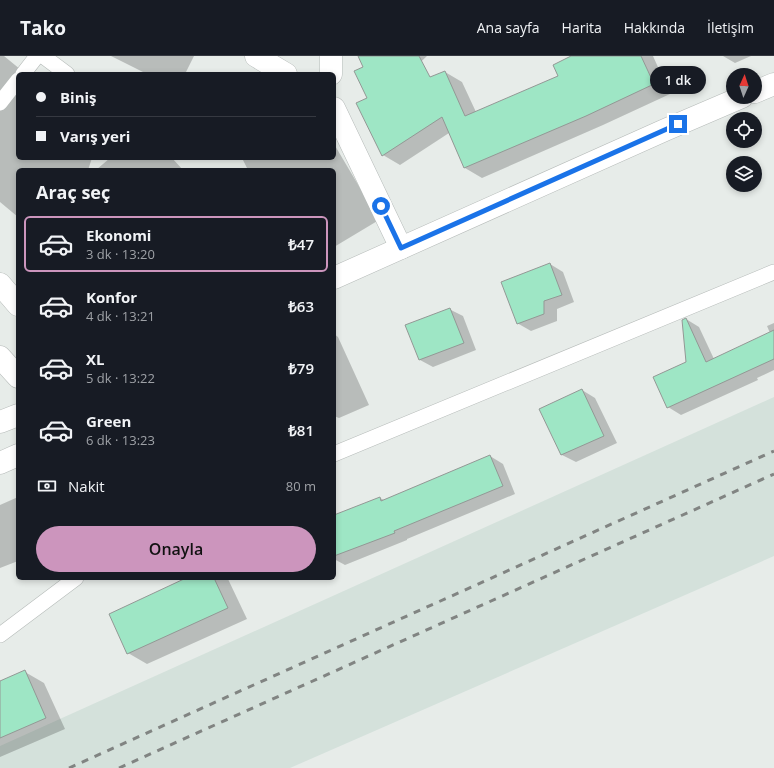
<!DOCTYPE html>
<html lang="tr">
<head>
<meta charset="utf-8">
<style>
	body { margin:0; font-family:"Open Sans",sans-serif; background:#242831; color:#f1f3f6; height:100vh; display:flex; flex-direction:column; font-size:15px; white-space:nowrap }
	* { box-sizing:border-box; margin:0 }
	p { font-size:13px; color:#9ea1a6 }
	.icon { flex:none; width:22px; height:22px; fill:none; stroke:currentColor; stroke-width:2; stroke-linecap:round; stroke-linejoin:round }
	.map { position:relative; flex:1; overflow:hidden }
	.drawer { position:absolute; left:16px; top:112px; width:320px; height:412px; display:flex; flex-direction:column; background:#171b24; border-radius:6px; box-shadow:0 2px 6px #0003 }
	.drawer>* { flex:none }
	.hud { position:absolute; left:16px; top:16px; width:320px; height:88px; border-radius:6px; box-shadow:0 2px 6px #0003; display:grid; align-content:center; height:88px; padding:0 20px; background:#171b24 }
	.needle { width:26px; rotate:3deg }
	.tools { position:absolute; left:726px; top:12px; display:grid; gap:8px }
	.tools a { display:grid; place-items:center; width:36px; height:36px; border-radius:50%; background:#171b24; box-shadow:0 2px 6px #0003; font-size:20px }
	.end { position:absolute; width:18px; height:18px; margin:-9px; border:5px solid #1a73e8; background:#fff; box-shadow:0 0 0 2px #fff }
	.from { border-radius:50% }
	.bubble { position:absolute; height:28px; border-radius:14px; background:#171b24; box-shadow:0 2px 6px #0003; font-size:13px; font-weight:600; line-height:28px; text-align:center }
	.hud b { display:flex; align-items:center; gap:14px; height:38px; font-size:15px }
	.hud b+b { border-top:1px solid #363941 }
	.hud i { width:10px; height:10px; background:#f1f3f6 }
	ul { padding:0; list-style:none }
	li { display:flex; align-items:center; gap:12px; height:56px; margin:0 8px 6px; padding:0 12px; border:2px solid transparent; border-radius:6px }
	li div { flex:1 }
	li b { display:block; font-size:15px }
	li em { font-style:normal; font-weight:600 }
	li.selected { border-color:#cc95bd }
	li>.icon { width:36px; height:36px; stroke-width:1.5 }
	h2 { padding:0 20px; font-size:18px; line-height:48px }
	.pay { display:flex; align-items:center; gap:10px; height:44px; padding:0 20px; font-size:15px }
	.pay p { margin-inline-start:auto }
	.cta { display:flex; gap:8px; margin-top:auto; padding:8px 20px }
	.cta a { flex:1; height:46px; border-radius:24px; background:#cc95bd; color:#111; font-size:16px; font-weight:600; line-height:46px; text-align:center }
	header { display:flex; align-items:center; gap:24px; box-sizing:border-box; height:56px; padding:0 20px; background:#171b24; border-bottom:1px solid #363941 }
	header strong { font-size:19px }
	nav { display:flex; gap:22px; margin-inline-start:auto; font-size:14px }
	.map>svg:first-child { display:block }
	.built { fill:#d4e1db }
	.shadow { fill:#0003 }
	.building { fill:#9ee6c5; stroke:#939895 }
	.lines { fill:none; stroke-linecap:round; stroke-linejoin:round }
	.service-casing { stroke:#b6bbb9; stroke-width:16 }
	.minor-casing { stroke:#b6bbb9; stroke-width:23 }
	.secondary-casing { stroke:#b6bbb9; stroke-width:23 }
	.service { stroke:#fff; stroke-width:15 }
	.minor { stroke:#fff; stroke-width:22 }
	.secondary { stroke:#fff; stroke-width:22 }
	.rail { stroke:#818482; stroke-width:3; stroke-dasharray:7 7; stroke-linecap:butt }
	.route { stroke:#1a73e8; stroke-width:5 }
</style>
</head>
<body>
<header>
<strong>Tako</strong>
<nav><a>Ana sayfa</a><a>Harita</a><a>Hakkında</a><a>İletişim</a></nav>
</header>
<div class="map">
<svg width="774" height="712" viewBox="0 0 774 712">
	<rect width="100%" height="100%" fill="#e7ece9"/>
	<path class="built" d="M 774,341 L 774,500 L 290,712 L 0,712 L 0,690 Z"/>
	<path class="shadow" d="M 0,0 L 4,0 L 26,18 L 18,18 L 18,102 L 92,102 L 88,114 L 18,114 L 18,161 L 0,146 Z
		M 111,0 L 194,0 L 185,18 L 147,18 Z
		M 359,0 L 427,0 L 383,42 L 445,16 L 462,26 L 476,56 L 560,20 L 574,0 L 653,0 L 670,38 L 603,69 L 482,122 L 465,112 L 449,77 L 400,109 L 383,99 L 377,45 Z
		M 723,0 L 751,0 L 735,7 Z
		M 334,88 L 379,164 L 334,191 L 334,114 L 248,114 L 242,102 L 334,102 Z
		M 110,102 L 172,102 L 183,114 L 96,114 Z
		M 550,208 L 563,216 L 574,246 L 557,253 L 557,265 L 531,275 L 517,267 Z
		M 449,253 L 463,260 L 476,294 L 433,311 L 420,304 Z
		M 686,263 L 699,271 L 714,303 L 770,277 L 767,270 L 774,267 L 774,314 L 757,322 L 758,324 L 681,359 L 668,351 L 687,306 Z
		M 334,278 L 338,281 L 369,349 L 339,362 L 334,360 Z
		M 582,334 L 595,342 L 617,387 L 576,406 L 562,399 L 541,353 Z
		M 490,400 L 503,408 L 515,438 L 407,483 L 407,484 L 345,509 L 334,503 L 334,460 L 380,442 L 384,444 Z
		M 18,441 L 18,505 L 0,512 L 0,449 Z
		M 188,522 L 228,523 L 247,563 L 147,608 L 128,597 Z
		M 25,616 L 44,627 L 65,673 L 0,701 L 0,627 Z"/>
	<path class="building" d="M 358,0 L 419,0 L 430,21 L 445,15 L 465,60 L 558,20 L 553,9 L 571,0 L 641,0 L 654,28 L 586,60 L 464,112 L 442,61 L 382,100 L 356,47 L 367,42 L 354,15 L 363,11 Z
		M 550,207 L 562,239 L 544,245 L 544,258 L 517,268 L 501,226 Z
		M 450,252 L 464,287 L 419,304 L 405,269 Z
		M 686,262 L 706,306 L 774,274 L 774,303 L 667,352 L 653,321 L 686,306 L 682,264 Z
		M 582,333 L 604,380 L 561,399 L 539,353 Z
		M 490,399 L 503,430 L 394,475 L 395,477 L 334,500 L 334,459 L 380,441 L 381,445 Z
		M 186,522 L 214,522 L 228,552 L 127,598 L 109,558 Z
		M 25,614 L 46,662 L 0,682 L 0,625 Z"/>
	<g class="lines">
		<g class="service-casing">
			<path id="service" d="M 43,0 L 67,18
				M 23,18 L 37,0
				M 0,47 L 18,24
				M 334,398 L 774,216
				M 0,579 L 76,522"/>
		</g>
		<g class="minor-casing">
			<path id="minor" d="M 256,0 L 286,18
				M 331,18 L 331,0
				M 334,52 L 401,192"/>
		</g>
		<g class="secondary-casing">
			<path id="secondary" d="M 755,36 L 774,28
				M 334,222 L 665,74 L 742,41
				M 0,228 L 18,249
				M 0,301 L 18,321
				M 0,366 L 18,359
				M 0,407 L 18,399"/>
		</g>
		<use href="#service" class="service"/>
		<use href="#minor" class="minor"/>
		<use href="#secondary" class="secondary"/>
		<path class="rail" d="M 69,712 L 774,395
			M 119,712 L 774,418"/>
	</g>
	<g class="lines">
		<path class="route" d="M 381,150 L 401,192 L 678,68"/>
	</g>
</svg>
<div class="tools">
<a><svg class="needle" viewBox="-14 -14 28 28"><path d="M0-13l5 13h-10z" fill="#e53935"/><path d="M0 13l5-13h-10z" fill="#9ea1a6"/></svg></a>
<a><svg class="icon" aria-label="locate" viewBox="0 0 24 24"><circle cx="12" cy="12" r="6"/><path d="M12 2v4M12 18v4M2 12h4M18 12h4"/></svg></a>
<a><svg class="icon" aria-label="layers" viewBox="0 0 24 24"><path d="M12 4l9 5-9 5-9-5zM3 14l9 5 9-5"/></svg></a>
</div>
<i class="end from" style="left:381px;top:150px"></i>
<i class="end" style="left:678px;top:68px"></i>
<div class="bubble" style="left:650px;top:10px;width:56px">1 dk</div>
<div class="hud">
<b><i class="from"></i>Biniş</b>
<b><i></i>Varış yeri</b>
</div>
<section class="drawer">
<h2>Araç seç</h2>
<ul>
<li class="selected"><svg class="icon" aria-label="car" viewBox="0 0 24 24"><path d="M5 17H2v-5l4-1 3-4h7l3 4 3 1v5h-3M9 17h6M6 11h13"/><circle cx="7" cy="17" r="2"/><circle cx="17" cy="17" r="2"/></svg><div><b>Ekonomi</b><p>3 dk · 13:20</p></div><em>₺47</em></li>
<li><svg class="icon" aria-label="car" viewBox="0 0 24 24"><path d="M5 17H2v-5l4-1 3-4h7l3 4 3 1v5h-3M9 17h6M6 11h13"/><circle cx="7" cy="17" r="2"/><circle cx="17" cy="17" r="2"/></svg><div><b>Konfor</b><p>4 dk · 13:21</p></div><em>₺63</em></li>
<li><svg class="icon" aria-label="car" viewBox="0 0 24 24"><path d="M5 17H2v-5l4-1 3-4h7l3 4 3 1v5h-3M9 17h6M6 11h13"/><circle cx="7" cy="17" r="2"/><circle cx="17" cy="17" r="2"/></svg><div><b>XL</b><p>5 dk · 13:22</p></div><em>₺79</em></li>
<li><svg class="icon" aria-label="car" viewBox="0 0 24 24"><path d="M5 17H2v-5l4-1 3-4h7l3 4 3 1v5h-3M9 17h6M6 11h13"/><circle cx="7" cy="17" r="2"/><circle cx="17" cy="17" r="2"/></svg><div><b>Green</b><p>6 dk · 13:23</p></div><em>₺81</em></li>
</ul>
<div class="pay"><svg class="icon" aria-label="cash" viewBox="0 0 24 24"><path d="M3 7h18v10H3z"/><circle cx="12" cy="12" r="2"/></svg>Nakit<p>80 m</p></div>
<div class="cta"><a>Onayla</a></div>
</section>
</div>
</body>
</html>
